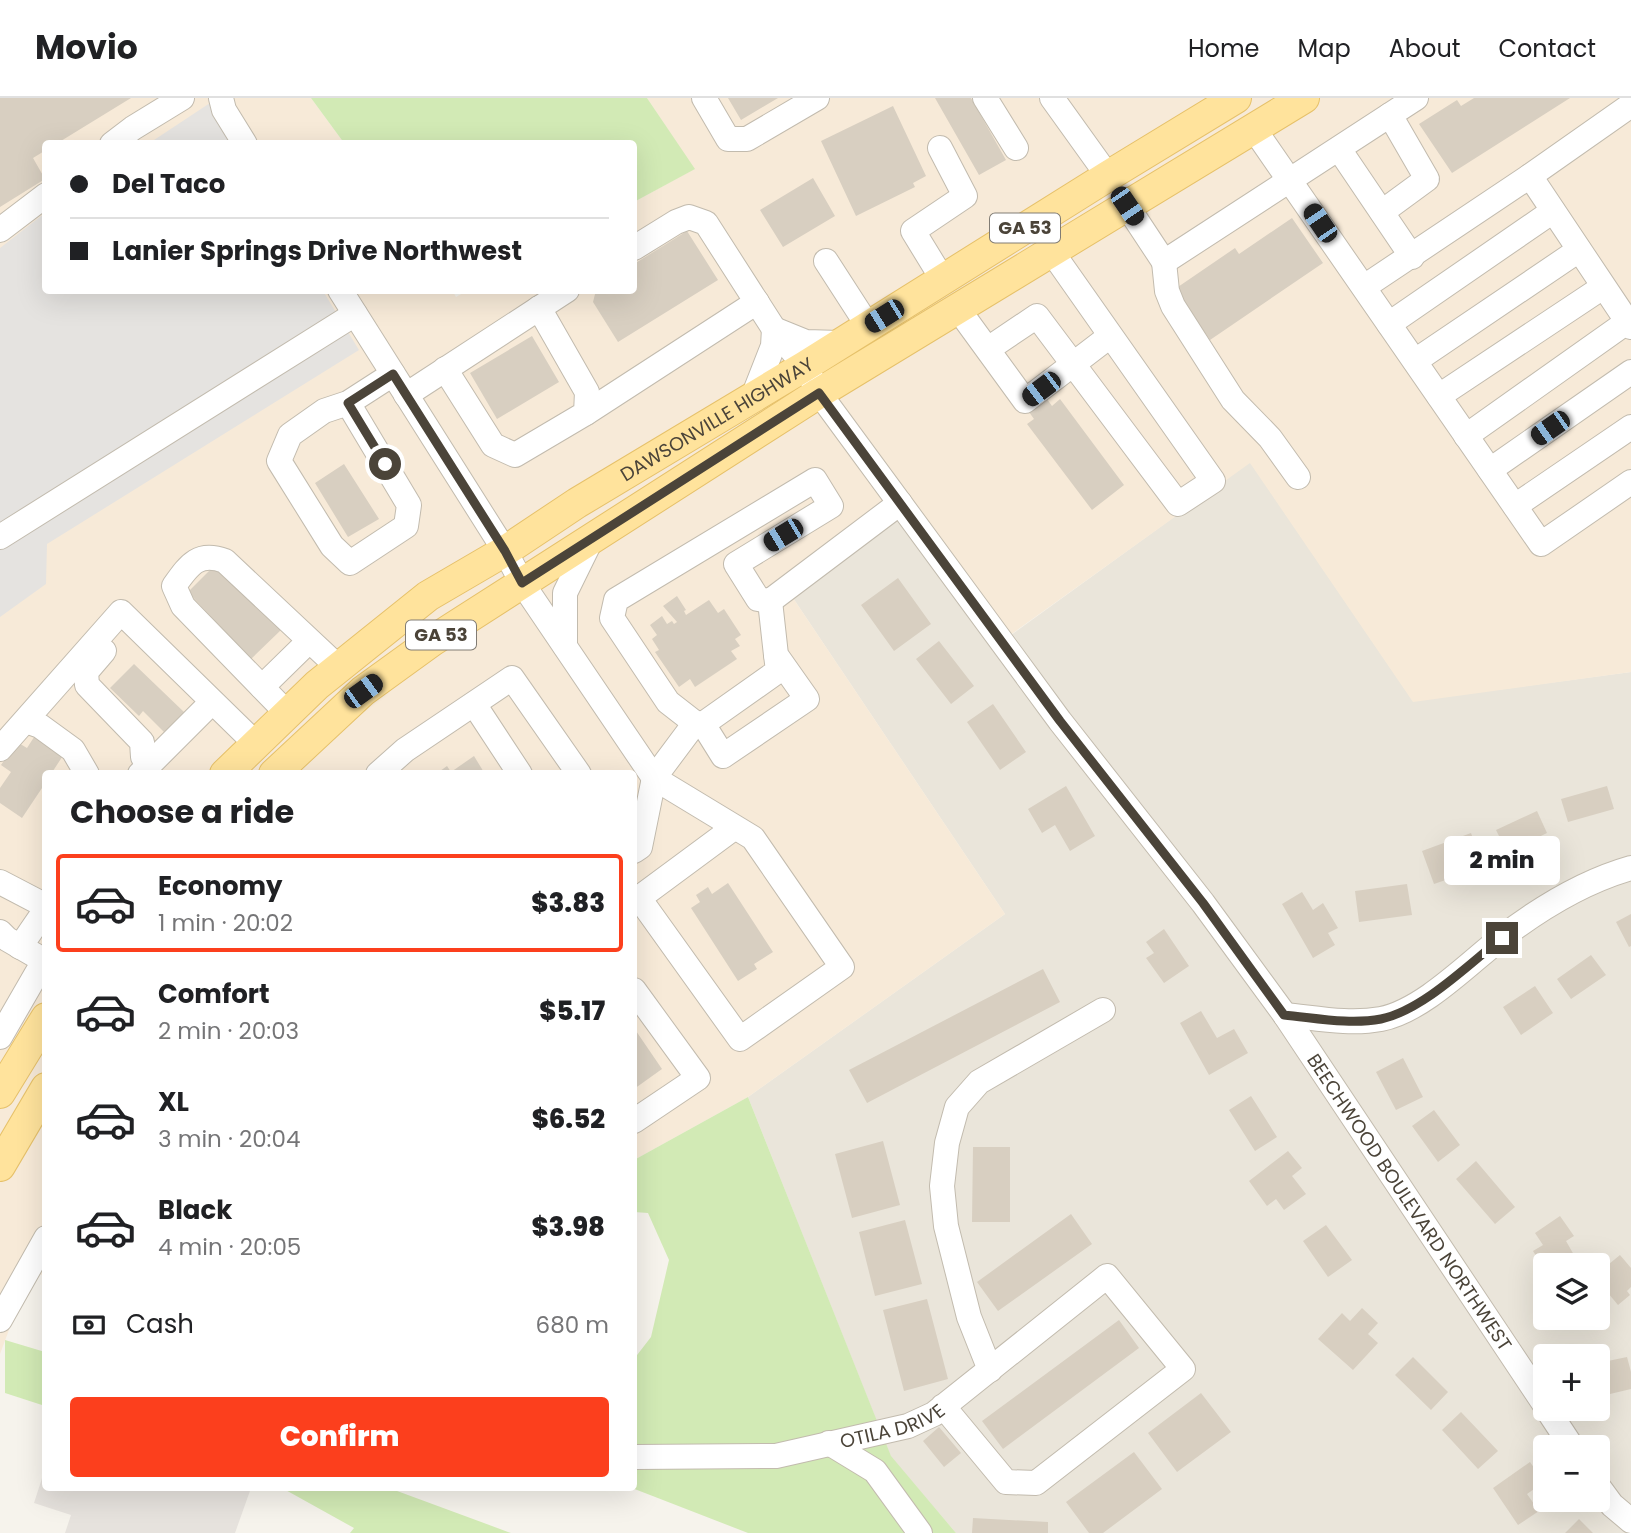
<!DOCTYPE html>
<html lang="en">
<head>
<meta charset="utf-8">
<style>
	body { margin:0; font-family:Poppins,sans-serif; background:#f2f2f2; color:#202124; height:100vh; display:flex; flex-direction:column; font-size:26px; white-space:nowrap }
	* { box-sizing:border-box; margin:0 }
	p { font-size:23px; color:#757577 }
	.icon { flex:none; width:38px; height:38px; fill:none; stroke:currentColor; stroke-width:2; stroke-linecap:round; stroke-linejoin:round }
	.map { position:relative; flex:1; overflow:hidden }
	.side { position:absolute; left:42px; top:672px; width:595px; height:721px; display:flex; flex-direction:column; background:#fff; border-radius:7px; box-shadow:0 7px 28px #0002 }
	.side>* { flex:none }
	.hud { position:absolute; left:42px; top:42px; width:595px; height:154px; border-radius:7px; box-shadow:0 7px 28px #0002; display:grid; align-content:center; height:154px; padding:0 28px; background:#fff }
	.fabs { position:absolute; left:1533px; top:1155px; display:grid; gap:14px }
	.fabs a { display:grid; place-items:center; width:77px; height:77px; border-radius:7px; background:#fff; box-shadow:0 7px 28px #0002; font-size:35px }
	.end { position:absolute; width:32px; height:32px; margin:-16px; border:9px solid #4b4439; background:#fff; box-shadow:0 0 0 4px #fff }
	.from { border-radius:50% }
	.bubble { position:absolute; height:49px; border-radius:7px; background:#fff; box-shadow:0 7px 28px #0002; font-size:23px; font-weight:800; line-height:49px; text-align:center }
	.car { position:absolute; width:21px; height:42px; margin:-21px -10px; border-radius:9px; box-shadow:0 0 5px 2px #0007; background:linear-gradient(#222 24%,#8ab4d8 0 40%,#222 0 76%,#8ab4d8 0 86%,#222 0) }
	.hud b { display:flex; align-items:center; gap:24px; height:66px; font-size:26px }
	.hud b+b { border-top:2px solid #e0e0e0 }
	.hud i { width:18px; height:18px; background:#202124 }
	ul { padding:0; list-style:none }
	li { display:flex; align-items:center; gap:21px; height:98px; margin:0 14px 10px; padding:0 14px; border:4px solid transparent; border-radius:7px }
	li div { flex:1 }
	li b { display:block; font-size:26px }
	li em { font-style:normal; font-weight:800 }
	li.on { border-color:#fc3f1d }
	li>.icon { width:63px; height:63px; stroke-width:1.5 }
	h2 { padding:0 28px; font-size:32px; line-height:84px }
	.pay { display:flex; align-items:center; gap:18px; height:77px; padding:0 28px; font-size:26px }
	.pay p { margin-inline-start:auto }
	.primary-button { display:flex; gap:14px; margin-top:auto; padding:14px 28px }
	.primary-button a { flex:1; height:80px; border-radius:7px; background:#fc3f1d; color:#fff; font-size:28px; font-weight:800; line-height:80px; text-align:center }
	header { display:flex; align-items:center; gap:42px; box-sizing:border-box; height:98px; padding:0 35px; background:#fff; border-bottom:2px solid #e0e0e0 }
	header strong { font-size:33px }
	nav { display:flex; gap:38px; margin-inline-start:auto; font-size:24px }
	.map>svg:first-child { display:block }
	.residential { fill:#eae5da; fill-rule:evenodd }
	.commercial { fill:#f7ead8 }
	.industrial { fill:#e6e2dd }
	.green { fill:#d2eab5 }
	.parking { fill:#e5e3e0 }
	.building { fill:#d8cfc1 }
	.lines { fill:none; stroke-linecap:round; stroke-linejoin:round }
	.minor-casing { stroke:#c2bbae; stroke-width:26 }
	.major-casing { stroke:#e6c16a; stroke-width:32 }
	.minor { stroke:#fff; stroke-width:24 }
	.major { stroke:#ffe39c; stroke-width:30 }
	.route { stroke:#4b4439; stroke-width:9 }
	.labels { text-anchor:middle; stroke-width:5; stroke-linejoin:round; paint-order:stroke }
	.shield { fill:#fff; stroke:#817c74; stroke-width:2 }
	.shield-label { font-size:18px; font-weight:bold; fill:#4b4439 }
	.street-label { font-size:19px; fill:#4b4439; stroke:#fff }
</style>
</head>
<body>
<header>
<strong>Movio</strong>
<nav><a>Home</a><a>Map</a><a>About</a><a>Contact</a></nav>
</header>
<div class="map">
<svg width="1631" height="1435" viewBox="0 0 1631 1435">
	<rect width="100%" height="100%" fill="#f6f3ec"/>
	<path class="residential" d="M 1250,364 L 1413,603 L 1631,574 L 1631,1435 L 956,1435 L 891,1359 L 748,999 L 1005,816 L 793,500 L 909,411 L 1007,540 ZM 1545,1167 L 1598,1167 L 1598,1220 L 1545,1220 ZM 1545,1258 L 1598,1258 L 1598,1311 L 1545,1311 ZM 1545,1349 L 1598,1349 L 1598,1402 L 1545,1402 Z"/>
	<path class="commercial" d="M 0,0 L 311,0 L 344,45 L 46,46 L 46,192 L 452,192 L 456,199 L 468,192 L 634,192 L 634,104 L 694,71 L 647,0 L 1631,0 L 1631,574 L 1413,604 L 1250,365 L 1006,540 L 909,412 L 793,500 L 1005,816 L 748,999 L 634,1062 L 634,676 L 46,676 L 45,1178 L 31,1173 L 0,1256 Z"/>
	<path class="industrial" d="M 45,1371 L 46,1390 L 251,1390 L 235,1435 L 65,1435 L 71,1417 L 34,1405 Z"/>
	<path class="green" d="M 311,0 L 647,0 L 695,71 L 634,104 L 634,46 L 344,45 Z
		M 748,999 L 891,1358 L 956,1435 L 748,1435 L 632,1390 L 634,1261 L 651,1239 L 669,1162 L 648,1115 L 634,1114 L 634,1062 Z
		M 5,1242 L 45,1254 L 45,1308 L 5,1295 Z
		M 282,1390 L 385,1390 L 386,1393 L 389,1390 L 511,1435 L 350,1435 L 354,1430 Z"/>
	<path class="parking" d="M 210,5 L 234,46 L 148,46 Z
		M 45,115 L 46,192 L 323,193 L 359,252 L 47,446 L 46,486 L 0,519 L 0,150 Z"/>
	<path class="building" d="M 0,0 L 131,0 L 56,46 L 46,46 L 46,52 L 33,60 L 45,81 L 0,109 Z
		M 728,0 L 778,0 L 741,22 Z
		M 935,0 L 971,0 L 1006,62 L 979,77 Z
		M 1474,0 L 1570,0 L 1452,75 L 1419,26 L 1457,2 L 1461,8 Z
		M 893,8 L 926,78 L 913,85 L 915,89 L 856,118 L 821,43 Z
		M 813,80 L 835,118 L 783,149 L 760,112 Z
		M 1292,120 L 1323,165 L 1210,242 L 1175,191 L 1235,150 L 1239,156 Z
		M 687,133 L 718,182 L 618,244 L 593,204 L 596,192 L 634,192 L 634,166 Z
		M 532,238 L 559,284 L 497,321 L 470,275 Z
		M 1047,301 L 1052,308 L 1060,301 L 1124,387 L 1092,412 L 1027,326 L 1034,321 L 1029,314 Z
		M 344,366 L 379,421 L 348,439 L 315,385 Z
		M 216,466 L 281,532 L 251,561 L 188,494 Z
		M 898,480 L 931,526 L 894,553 L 861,507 Z
		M 677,498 L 686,512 L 684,513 L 686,517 L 709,502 L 718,515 L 724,511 L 741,537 L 735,541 L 740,548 L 731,553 L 737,561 L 695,589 L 690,581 L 679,589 L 655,554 L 659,552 L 652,541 L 657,537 L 650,527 L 662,518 L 667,526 L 672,523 L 674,526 L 677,524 L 663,508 Z
		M 939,543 L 974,588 L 951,606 L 916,561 Z
		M 134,566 L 184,614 L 164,634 L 143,613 L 139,618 L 110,590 Z
		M 993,606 L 1026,654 L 1000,672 L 967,624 Z
		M 38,633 L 66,653 L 51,676 L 46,676 L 46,684 L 22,720 L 0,705 L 0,690 L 11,674 L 1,667 L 17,644 L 27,650 Z
		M 474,658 L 485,676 L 436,676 L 447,668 L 451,674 Z
		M 1066,688 L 1095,738 L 1070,753 L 1055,727 L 1042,735 L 1028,711 Z
		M 1607,688 L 1614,711 L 1568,724 L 1561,701 Z
		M 1537,713 L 1547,735 L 1507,754 L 1496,732 Z
		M 1471,735 L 1483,769 L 1434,786 L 1422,753 Z
		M 728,785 L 773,854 L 754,866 L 757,871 L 738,883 L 691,810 L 700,804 L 696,797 L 708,789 L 712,796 Z
		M 1407,786 L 1412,817 L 1359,824 L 1355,793 Z
		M 1302,794 L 1313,812 L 1323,805 L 1338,830 L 1328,835 L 1335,847 L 1313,860 L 1282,806 Z
		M 1631,816 L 1631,848 L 1629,849 L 1616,824 Z
		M 1164,831 L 1189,868 L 1164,885 L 1146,860 L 1154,855 L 1146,844 Z
		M 1591,857 L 1606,877 L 1571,901 L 1557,881 Z
		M 1043,871 L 1060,904 L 867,1005 L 849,972 Z
		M 1535,888 L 1553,915 L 1521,937 L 1503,909 Z
		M 1201,913 L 1217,940 L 1234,931 L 1248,955 L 1209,977 L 1180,925 Z
		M 634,930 L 662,971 L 634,991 Z
		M 1403,960 L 1423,999 L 1396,1012 L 1376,974 Z
		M 1251,998 L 1277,1039 L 1255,1053 L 1229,1012 Z
		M 1434,1012 L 1460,1047 L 1438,1064 L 1412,1028 Z
		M 883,1043 L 900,1107 L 852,1120 L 835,1056 Z
		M 973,1049 L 1010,1049 L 1010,1124 L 972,1124 Z
		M 1288,1053 L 1302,1070 L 1292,1078 L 1306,1096 L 1284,1112 L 1276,1101 L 1267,1108 L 1249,1083 Z
		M 1476,1063 L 1515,1109 L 1495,1126 L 1456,1081 Z
		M 1071,1116 L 1092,1146 L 998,1213 L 977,1184 Z
		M 1560,1118 L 1574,1138 L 1566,1143 L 1574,1157 L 1558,1167 L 1545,1167 L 1545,1172 L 1533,1153 L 1543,1147 L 1535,1135 Z
		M 905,1122 L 922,1186 L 875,1198 L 859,1134 Z
		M 1326,1127 L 1352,1162 L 1328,1179 L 1303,1143 Z
		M 1620,1157 L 1631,1170 L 1631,1189 L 1627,1193 L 1630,1197 L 1618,1207 L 1598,1183 L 1598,1175 Z
		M 927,1201 L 948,1281 L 904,1293 L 883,1212 Z
		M 1362,1210 L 1378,1225 L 1368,1236 L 1378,1245 L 1353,1272 L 1318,1241 L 1342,1215 L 1350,1223 Z
		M 1119,1222 L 1139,1250 L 1003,1351 L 982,1323 Z
		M 1413,1259 L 1448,1294 L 1431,1312 L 1395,1277 Z
		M 1627,1259 L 1631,1274 L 1631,1291 L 1610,1296 L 1603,1264 Z
		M 1201,1295 L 1231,1334 L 1177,1374 L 1148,1335 Z
		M 1461,1314 L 1498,1353 L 1478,1371 L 1442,1332 Z
		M 939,1329 L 961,1355 L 944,1369 L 923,1343 Z
		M 1134,1354 L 1162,1391 L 1103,1435 L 1089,1435 L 1066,1404 Z
		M 1530,1364 L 1544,1384 L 1527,1396 L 1539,1413 L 1518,1427 L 1493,1390 Z
		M 973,1420 L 1048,1424 L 1048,1435 L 972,1435 Z
		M 1579,1421 L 1593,1435 L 1565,1435 Z"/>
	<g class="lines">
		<g class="minor-casing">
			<g id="minor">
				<path d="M 221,0 L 224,12 L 245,46"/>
				<path d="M 704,0 L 728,41 L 747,41 L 817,0"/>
				<path d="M 985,0 L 1016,50"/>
				<path d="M 1052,0 L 1108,78"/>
				<path d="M 1254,31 L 1541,446 L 1631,384"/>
				<path d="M 112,46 L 133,30 L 182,0"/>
				<path d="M 940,50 L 965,98 L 913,133 L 943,182"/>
				<path d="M 1339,51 L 1412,159"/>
				<path d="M 1530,78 L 1631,7"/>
				<path d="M 1127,108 L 1164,164 L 1416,0"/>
				<path d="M 1382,114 L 1427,81 L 1390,17"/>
				<path d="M 0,132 L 46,97"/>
				<path id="s1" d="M 634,150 L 676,124 L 689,119 L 706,125 L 774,231 L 805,268 L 819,295 L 1060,623 L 1203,805 L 1285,917 L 1545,1307"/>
				<path d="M 826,163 L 868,228"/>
				<path d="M 1164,164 L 1167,193 L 1173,208 L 1233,302 L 1270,340 L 1298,379"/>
				<path d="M 1364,189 L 1530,78 L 1631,229"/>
				<path d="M 340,192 L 505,453 L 522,485 L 654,680 L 753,740 L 842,869 L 740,941 L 639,800 L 735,729"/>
				<path d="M 958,211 L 1025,303 L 1110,238"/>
				<path d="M 1389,226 L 1553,113"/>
				<path d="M 988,251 L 1037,218 L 1178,406 L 1213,383 L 1052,154"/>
				<path d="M 1415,263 L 1579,152"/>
				<path d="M 445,271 L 493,347 L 515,357 L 586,315 L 587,294 L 539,210"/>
				<path d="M 406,297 L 567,192"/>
				<path d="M 1439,298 L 1603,189"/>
				<path d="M 753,299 L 773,248 L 774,231 L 806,244 L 840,245"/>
				<path d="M 348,305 L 409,407 L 406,428 L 350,465 L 332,448 L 279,363 L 290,337 L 324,313 L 348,305 L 393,276"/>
				<path d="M 586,315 L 757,204"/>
				<path d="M 1466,338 L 1627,224"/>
				<path d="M 1490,372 L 1631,274"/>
				<path d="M 1515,408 L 1631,329"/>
				<path d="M 0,439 L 355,216"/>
				<path d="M 565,548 L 565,495 L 592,440"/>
				<path d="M 104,553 L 86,574 L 87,587 L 142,644 L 143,659"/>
				<path d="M 262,589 L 309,543"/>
				<path d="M 474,606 L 520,676"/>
				<path d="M 287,615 L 183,508 L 174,488 C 189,467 198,453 225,463 L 338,569"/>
				<path d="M 26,623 L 40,628 L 73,652 L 87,676"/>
				<path d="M 695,625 L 703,626 L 723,658 L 807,601 L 776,557 L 770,503"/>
				<path d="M 703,626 L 778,573 L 776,557"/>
				<path d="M 0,651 L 121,514 L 255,645"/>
				<path d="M 140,676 L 212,604"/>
				<path d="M 378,676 L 405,652 L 512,580 L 579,676"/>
				<path d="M 634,753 L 640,749 L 654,680 L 695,625 L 668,604 L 612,520 L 616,502 L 815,382 L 831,408 L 736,466 L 758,501 L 770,503 L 900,405"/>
				<path d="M 0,784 L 46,808"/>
				<path d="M 0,834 L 7,841 L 38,859 L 41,868 L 0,939"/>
				<path d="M 20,849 L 46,811"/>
				<path d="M 634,892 L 698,980 L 634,1023"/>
				<path d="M 1285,917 C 1316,920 1349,927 1381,921 C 1422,913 1467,867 1500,841 C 1540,810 1582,784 1631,770"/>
				<path d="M 0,1222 L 46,1140"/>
				<path d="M 990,1272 L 969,1219 L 946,1128 L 942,1088 L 947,1045 L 957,1009 L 979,984 L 1103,912"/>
				<path d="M 1547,1311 L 1572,1349"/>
				<path d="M 829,1345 L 875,1373 L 920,1435"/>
				<path id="s2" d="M 634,1359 L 776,1358 L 908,1328 L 934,1316 L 1107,1178 L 1183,1271 L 1036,1385 L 1006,1384 L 943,1308"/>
				<path d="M 1598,1388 L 1612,1407 L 1631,1423"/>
			</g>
		</g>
		<g class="major-casing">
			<g id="major">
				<path id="s3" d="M 225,676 L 317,587 L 428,498 L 505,453 L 577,405 L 805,268 L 1108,78 L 1236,0"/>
				<path d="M 274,676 L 363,593 L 432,543 L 819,295 L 1304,0"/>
				<path d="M 0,995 L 46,920"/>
				<path d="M 0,1068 L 46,990"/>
			</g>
		</g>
		<use href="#minor" class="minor"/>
		<use href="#major" class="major"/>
	</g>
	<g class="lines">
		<path class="route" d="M 385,366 L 348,305 L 393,276 L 505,453 L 522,485 L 819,295 L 1060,623 L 1203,805 L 1284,917 C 1316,920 1350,927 1381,921 C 1423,912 1469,866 1502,840"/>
	</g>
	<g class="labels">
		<g class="shield">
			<rect x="990" y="115.5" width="70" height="29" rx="5"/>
			<rect x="406" y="522.5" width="70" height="29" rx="5"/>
		</g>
		<g class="shield-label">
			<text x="1025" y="136">GA 53</text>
			<text x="441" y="543">GA 53</text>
		</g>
		<g class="street-label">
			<text dy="7" stroke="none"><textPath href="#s3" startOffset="609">DAWSONVILLE HIGHWAY</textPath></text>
			<text dy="7" stroke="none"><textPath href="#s1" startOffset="1288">BEECHWOOD BOULEVARD NORTHWEST</textPath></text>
			<text dy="7" stroke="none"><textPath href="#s2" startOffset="262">OTILA DRIVE</textPath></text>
		</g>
	</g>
</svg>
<div class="fabs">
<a><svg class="icon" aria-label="layers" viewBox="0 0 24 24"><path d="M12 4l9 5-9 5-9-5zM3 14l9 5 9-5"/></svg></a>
<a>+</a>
<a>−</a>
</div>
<i class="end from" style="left:385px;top:366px"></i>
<i class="end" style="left:1502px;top:840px"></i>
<div class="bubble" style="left:1444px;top:738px;width:116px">2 min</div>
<i class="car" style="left:1127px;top:108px;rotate:146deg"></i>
<i class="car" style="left:1320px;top:125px;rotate:326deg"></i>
<i class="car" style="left:884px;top:218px;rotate:238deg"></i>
<i class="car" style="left:1041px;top:291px;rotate:233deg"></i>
<i class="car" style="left:1550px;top:330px;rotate:235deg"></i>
<i class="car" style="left:783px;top:437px;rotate:239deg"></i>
<i class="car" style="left:363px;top:593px;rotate:54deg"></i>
<div class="hud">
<b><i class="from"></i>Del Taco</b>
<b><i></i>Lanier Springs Drive Northwest</b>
</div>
<section class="side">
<h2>Choose a ride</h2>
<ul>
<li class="on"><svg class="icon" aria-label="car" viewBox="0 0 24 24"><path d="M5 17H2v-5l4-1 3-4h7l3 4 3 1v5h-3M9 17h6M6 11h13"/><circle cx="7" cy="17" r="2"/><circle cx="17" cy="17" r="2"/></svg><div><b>Economy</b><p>1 min · 20:02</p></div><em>$3.83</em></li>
<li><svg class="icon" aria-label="car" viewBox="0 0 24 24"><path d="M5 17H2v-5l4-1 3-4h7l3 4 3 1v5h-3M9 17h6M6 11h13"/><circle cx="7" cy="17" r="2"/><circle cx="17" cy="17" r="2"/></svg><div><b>Comfort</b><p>2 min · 20:03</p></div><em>$5.17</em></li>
<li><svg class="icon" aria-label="car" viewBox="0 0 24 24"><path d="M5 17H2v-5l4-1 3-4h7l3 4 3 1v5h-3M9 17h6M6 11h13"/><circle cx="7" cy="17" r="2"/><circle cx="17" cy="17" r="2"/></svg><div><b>XL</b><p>3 min · 20:04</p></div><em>$6.52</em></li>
<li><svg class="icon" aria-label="car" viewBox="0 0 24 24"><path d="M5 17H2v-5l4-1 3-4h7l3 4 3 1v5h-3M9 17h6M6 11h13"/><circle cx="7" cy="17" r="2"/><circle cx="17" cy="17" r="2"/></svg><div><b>Black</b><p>4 min · 20:05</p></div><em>$3.98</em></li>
</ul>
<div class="pay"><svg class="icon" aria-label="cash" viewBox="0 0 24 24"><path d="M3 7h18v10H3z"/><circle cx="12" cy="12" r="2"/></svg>Cash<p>680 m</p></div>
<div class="primary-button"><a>Confirm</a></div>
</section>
</div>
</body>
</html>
